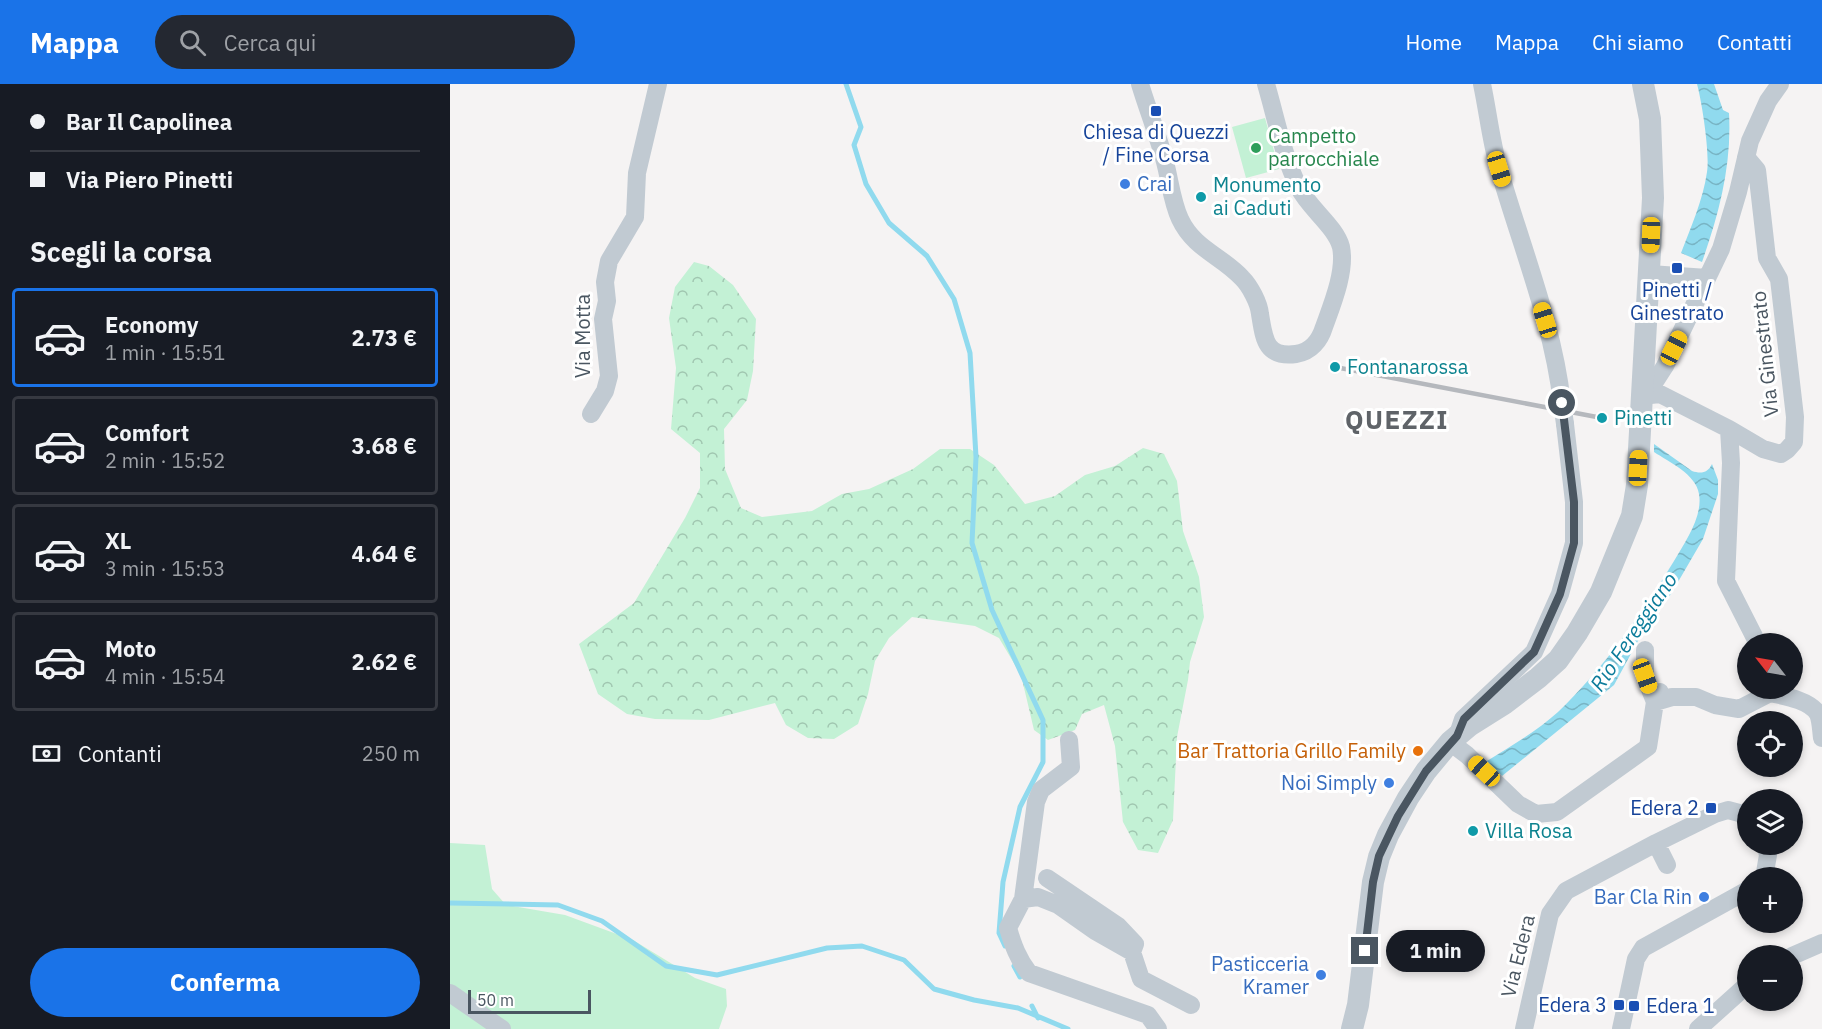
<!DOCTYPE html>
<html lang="it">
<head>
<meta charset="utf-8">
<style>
	body { margin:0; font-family:"IBM Plex Sans",sans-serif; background:#242831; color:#f1f3f6; height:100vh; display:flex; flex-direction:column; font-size:22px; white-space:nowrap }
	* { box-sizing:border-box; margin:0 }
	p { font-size:20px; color:#9ea1a6 }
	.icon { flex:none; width:33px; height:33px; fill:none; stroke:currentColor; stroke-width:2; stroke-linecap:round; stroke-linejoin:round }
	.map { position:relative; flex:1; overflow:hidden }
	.drawer { display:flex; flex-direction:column; background:#171b24; width:450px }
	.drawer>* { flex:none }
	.hud { display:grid; align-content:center; height:132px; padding:0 30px; background:#171b24 }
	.needle { width:39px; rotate:301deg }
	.buttons { position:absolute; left:1287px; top:549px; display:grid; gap:12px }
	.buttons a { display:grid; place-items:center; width:66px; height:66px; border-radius:50%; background:#171b24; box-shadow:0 3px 9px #0003; font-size:30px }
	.scale { position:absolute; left:18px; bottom:15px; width:123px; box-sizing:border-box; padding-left:6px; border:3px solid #4a5661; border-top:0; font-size:16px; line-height:21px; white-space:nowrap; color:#4a5661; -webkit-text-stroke:4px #fff; paint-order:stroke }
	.end { position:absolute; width:27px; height:27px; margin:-14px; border:8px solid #4a5661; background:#fff; box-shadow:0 0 0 3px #fff }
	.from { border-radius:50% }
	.bubble { position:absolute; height:42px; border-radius:21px; background:#171b24; box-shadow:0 3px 9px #0003; font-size:20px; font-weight:800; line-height:42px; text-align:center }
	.car { position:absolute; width:18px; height:36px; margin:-18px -9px; border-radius:8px; box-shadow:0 0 4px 2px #0007; background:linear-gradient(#f5c518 24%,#345 0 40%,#f5c518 0 76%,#345 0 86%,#f5c518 0) }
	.hud b { display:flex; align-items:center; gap:21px; height:57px; font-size:22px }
	.hud b+b { border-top:2px solid #363941 }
	.hud i { width:15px; height:15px; background:#f1f3f6 }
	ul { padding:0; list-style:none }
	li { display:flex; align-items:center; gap:18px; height:99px; margin:0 12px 9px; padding:0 18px; border:3px solid #363941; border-radius:6px }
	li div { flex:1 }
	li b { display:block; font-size:22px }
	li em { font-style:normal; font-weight:800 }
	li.selected { border-color:#1a73e8 }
	li>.icon { width:54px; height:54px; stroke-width:1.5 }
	h2 { padding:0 30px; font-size:27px; line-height:72px }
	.pay { display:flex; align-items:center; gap:15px; height:66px; padding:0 30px; font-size:22px }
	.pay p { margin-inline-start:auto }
	.button { display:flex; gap:12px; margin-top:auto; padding:12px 30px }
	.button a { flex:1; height:69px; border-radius:36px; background:#1a73e8; color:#fff; font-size:24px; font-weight:800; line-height:69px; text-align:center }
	header { display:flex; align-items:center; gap:36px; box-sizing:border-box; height:84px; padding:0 30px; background:#1a73e8; color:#fff }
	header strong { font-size:28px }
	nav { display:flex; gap:33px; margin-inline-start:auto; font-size:21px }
	.search { width:420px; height:54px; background:#242831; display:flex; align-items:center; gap:15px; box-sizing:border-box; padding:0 21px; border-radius:33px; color:#9ea1a6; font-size:22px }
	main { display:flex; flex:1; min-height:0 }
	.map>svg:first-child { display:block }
	.green { fill:#c3f1d5 }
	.forest { fill:url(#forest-crowns) }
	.water { fill:url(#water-waves) }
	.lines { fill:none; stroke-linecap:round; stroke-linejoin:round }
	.stream { stroke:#90daee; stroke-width:5 }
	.minor { stroke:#c1cad2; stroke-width:18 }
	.tertiary { stroke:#c1cad2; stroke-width:22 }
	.rail { stroke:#b5b8bd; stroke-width:4.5 }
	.minor-bridge { stroke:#c1cad2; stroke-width:18 }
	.route { stroke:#4a5661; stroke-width:8 }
	.transit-dot { fill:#1a4fb4; stroke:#fff; stroke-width:2 }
	.leisure-dot { fill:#2e9e5b; stroke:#fff; stroke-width:2 }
	.shop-dot { fill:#3f7fe0; stroke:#fff; stroke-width:2 }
	.culture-dot { fill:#0f9aa8; stroke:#fff; stroke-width:2 }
	.food-dot { fill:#e8710a; stroke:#fff; stroke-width:2 }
	.labels { text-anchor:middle; stroke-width:6; stroke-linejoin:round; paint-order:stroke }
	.transit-label { font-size:20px; fill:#164399; stroke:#fff }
	.leisure-label { font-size:20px; fill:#27864d; stroke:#fff; text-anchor:start }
	.shop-label { font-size:20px; fill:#366cbe; stroke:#fff; text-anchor:end }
	.culture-label { font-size:20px; fill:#0d838f; stroke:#fff; text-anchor:start }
	.street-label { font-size:20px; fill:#4a5661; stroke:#fff }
	.food-label { font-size:20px; fill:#c56008; stroke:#fff; text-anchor:end }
	.water-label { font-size:21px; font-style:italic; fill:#0c7c9b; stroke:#fff }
	.district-label { font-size:26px; font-weight:bold; letter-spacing:1.5px; fill:#5f6368; stroke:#fff }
</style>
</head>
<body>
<header>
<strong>Mappa</strong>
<div class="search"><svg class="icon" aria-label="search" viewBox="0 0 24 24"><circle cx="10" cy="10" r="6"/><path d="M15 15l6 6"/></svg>Cerca qui</div>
<nav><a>Home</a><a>Mappa</a><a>Chi siamo</a><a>Contatti</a></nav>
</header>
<main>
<section class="drawer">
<div class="hud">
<b><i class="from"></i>Bar Il Capolinea</b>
<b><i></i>Via Piero Pinetti</b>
</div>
<h2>Scegli la corsa</h2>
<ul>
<li class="selected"><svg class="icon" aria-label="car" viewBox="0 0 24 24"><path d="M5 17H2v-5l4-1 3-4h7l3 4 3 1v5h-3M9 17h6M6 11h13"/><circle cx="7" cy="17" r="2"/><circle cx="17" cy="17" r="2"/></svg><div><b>Economy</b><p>1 min · 15:51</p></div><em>2.73 €</em></li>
<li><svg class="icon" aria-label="car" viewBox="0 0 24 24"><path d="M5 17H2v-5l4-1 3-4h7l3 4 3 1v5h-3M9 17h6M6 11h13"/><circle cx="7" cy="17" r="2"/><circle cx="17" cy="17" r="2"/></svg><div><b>Comfort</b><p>2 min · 15:52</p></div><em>3.68 €</em></li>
<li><svg class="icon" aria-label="car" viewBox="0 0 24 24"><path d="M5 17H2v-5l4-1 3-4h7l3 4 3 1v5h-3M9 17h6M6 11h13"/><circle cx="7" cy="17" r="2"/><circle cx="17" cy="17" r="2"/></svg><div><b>XL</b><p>3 min · 15:53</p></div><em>4.64 €</em></li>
<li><svg class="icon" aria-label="car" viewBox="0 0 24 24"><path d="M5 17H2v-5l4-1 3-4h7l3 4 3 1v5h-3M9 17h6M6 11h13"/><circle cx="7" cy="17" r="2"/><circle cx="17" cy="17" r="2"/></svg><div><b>Moto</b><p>4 min · 15:54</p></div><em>2.62 €</em></li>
</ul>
<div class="pay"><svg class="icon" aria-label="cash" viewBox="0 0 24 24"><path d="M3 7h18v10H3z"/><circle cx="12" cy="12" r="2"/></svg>Contanti<p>250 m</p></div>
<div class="button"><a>Conferma</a></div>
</section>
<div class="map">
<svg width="1372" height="945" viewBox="0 0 1372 945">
	<defs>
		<pattern id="forest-crowns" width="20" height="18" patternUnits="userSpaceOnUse" patternTransform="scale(1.5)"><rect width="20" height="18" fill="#c3f1d5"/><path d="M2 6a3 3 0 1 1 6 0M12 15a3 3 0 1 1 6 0" fill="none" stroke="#a0c6b0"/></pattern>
		<pattern id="water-waves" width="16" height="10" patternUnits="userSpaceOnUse" patternTransform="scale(1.5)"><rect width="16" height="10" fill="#90daee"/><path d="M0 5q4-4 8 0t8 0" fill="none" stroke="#78b4c4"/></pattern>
	</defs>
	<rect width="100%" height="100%" fill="#f5f3f3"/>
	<path class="green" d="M 815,34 L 829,85 L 796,94 L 782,43 Z
		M 0,759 L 35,761 L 42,805 L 56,821 L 115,831 L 183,856 L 245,894 L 276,905 L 277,922 L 269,945 L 0,945 Z"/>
	<path class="forest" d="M 244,178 L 259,182 L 283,201 L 306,235 L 303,287 L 297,316 L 274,345 L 275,385 L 291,424 L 312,433 L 362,427 L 392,410 L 419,405 L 463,385 L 490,365 L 520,365 L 544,381 L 575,420 L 605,412 L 635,391 L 665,382 L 693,364 L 714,370 L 727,397 L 733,447 L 749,493 L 754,533 L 740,578 L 738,596 L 727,653 L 723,736 L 708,769 L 688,766 L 673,738 L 665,662 L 654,621 L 632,630 L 625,646 L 598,656 L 584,646 L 571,591 L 549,554 L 525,542 L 462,533 L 439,554 L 425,577 L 418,610 L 408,640 L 384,655 L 358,654 L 336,641 L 325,619 L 259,636 L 205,635 L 177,630 L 148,610 L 129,560 L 184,519 L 235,434 L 250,404 L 250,369 L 221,345 L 226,284 L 219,234 L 225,203 Z"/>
	<path class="water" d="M 1247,0 L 1264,0 L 1273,26 L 1279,29 C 1282,81 1269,130 1252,178 L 1231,169 C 1241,143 1253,116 1257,88 C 1260,70 1252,18 1247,0 Z
		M 1204,360 L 1242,387 C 1251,390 1258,389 1262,380 L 1268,396 L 1268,410 L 1253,455 L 1221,510 L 1195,544 L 1164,601 L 1052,692 L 1037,677 C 1061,662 1087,647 1108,628 C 1154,584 1191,531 1224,477 C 1235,458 1253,433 1249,410 C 1246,390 1219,378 1204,368 Z"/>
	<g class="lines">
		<path class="stream" d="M 396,0 L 411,43 L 404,61 L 416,100 L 439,139 L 477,172 L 504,215 L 520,269 L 526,373 L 522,459 L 542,526 L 593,636 L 593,678 L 570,723 L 553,798 L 549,849 L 555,862
			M 0,819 L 108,821 L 152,837 L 216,882 L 267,891 L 377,864 L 412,862 L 454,876 L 484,905 L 524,916 L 568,924 L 618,945
			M 564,882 L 570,893
			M 582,922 L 588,934"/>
		<path class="minor" d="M 690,0 C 698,26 708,52 715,78 C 720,97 722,118 730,135 C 744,165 772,172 792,194 C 800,202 809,219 810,230 C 814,254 815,274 846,270 C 861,268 870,256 874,243 C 882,221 896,187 891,163 C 886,143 859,124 849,104 C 833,72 826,34 816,0
			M 1032,0 C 1038,28 1041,58 1049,85 C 1071,162 1103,239 1112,319
			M 1200,190 L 1257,194
			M 1191,312 L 1210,310 L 1279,345 L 1313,365 L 1331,370 L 1337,366 L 1344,358 L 1345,333 L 1329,195 L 1317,174 L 1307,86 L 1296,73
			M 1191,312 L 1206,296 L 1215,282 L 1271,165 L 1288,108 L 1300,57 L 1318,17 L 1330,0
			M 141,330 L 155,307 L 159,292 L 153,235 L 157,217 L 155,198 L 159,177 L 185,133 L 187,89 L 208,0
			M 1279,345 L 1281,379 L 1276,497 L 1308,560
			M 1195,566 L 1195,593 L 1205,618
			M 1205,618 L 1222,613 L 1246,613 L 1265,621 L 1289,625 L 1320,609 C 1334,612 1360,616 1368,630 C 1371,637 1371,647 1372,654
			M 1009,647 L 1013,635 L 1084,568 L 1110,510 L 1124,459 L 1124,418 L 1115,340
			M 1000,658 L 1017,671 L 1068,720 L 1086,730 L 1107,728 L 1198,663 L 1205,618 L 1210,608
			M 1206,759 L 1217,781
			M 597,794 L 668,842 L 685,860 L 682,868 L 645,847 L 608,821 L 588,813 L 573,815 L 558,844 C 563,861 568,875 579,889 L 698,931 L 708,945
			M 1314,794 L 1318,771 L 1315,760
			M 573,815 L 586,718 L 591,706 L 621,683 L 619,656
			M 682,868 L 691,895 L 741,921
			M 1342,872 L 1372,859
			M 0,909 L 52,945
			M 1074,945 L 1100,830 L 1116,807 L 1206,759 L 1265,730 L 1278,726 L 1293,730 L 1298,734
			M 1171,945 L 1186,875 L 1193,864 L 1298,806
			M 1248,945 L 1298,900"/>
		<path class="tertiary" d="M 902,945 L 908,921 L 923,798 L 929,773 L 938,751 L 958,714 L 976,687 L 1000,658 L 1019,642 L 1054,620 L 1088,594 L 1108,576 L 1127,549 L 1151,508 L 1182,432 L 1187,401 L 1203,114 L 1200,35 L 1193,0"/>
		<path class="rail" d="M 885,283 L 1152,334"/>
		<path class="minor-bridge" d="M 1112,319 L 1115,340"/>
	</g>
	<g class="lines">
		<path class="route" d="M 915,867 L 923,798 L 929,772 L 948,732 L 976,687 L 1007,652 L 1014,635 L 1084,568 L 1110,510 L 1124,459 L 1124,418 L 1112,319"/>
	</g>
	<g class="transit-dot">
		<rect x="700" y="21" width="12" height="12" rx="3"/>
		<rect x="1221" y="178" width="12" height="12" rx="3"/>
		<rect x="1255" y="718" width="12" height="12" rx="3"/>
		<rect x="1163" y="915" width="12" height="12" rx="3"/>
		<rect x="1178" y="916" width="12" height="12" rx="3"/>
	</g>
	<circle class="leisure-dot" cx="806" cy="64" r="6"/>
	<g class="shop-dot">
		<circle cx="675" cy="100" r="6"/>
		<circle cx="939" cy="699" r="6"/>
		<circle cx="1254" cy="813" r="6"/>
		<circle cx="871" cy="891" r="6"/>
	</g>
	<g class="culture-dot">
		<circle cx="751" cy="113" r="6"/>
		<circle cx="885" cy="283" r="6"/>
		<circle cx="1152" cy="334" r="6"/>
		<circle cx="1023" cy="747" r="6"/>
	</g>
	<circle class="food-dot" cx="968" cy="667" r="6"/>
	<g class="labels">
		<g class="transit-label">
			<text x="706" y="55">Chiesa di Quezzi<tspan x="706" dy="23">/ Fine Corsa</tspan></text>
			<text x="1227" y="213">Pinetti /<tspan x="1227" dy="23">Ginestrato</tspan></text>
			<text x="1249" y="731" text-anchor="end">Edera 2</text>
			<text x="1157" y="928" text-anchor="end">Edera 3</text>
			<text x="1196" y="929" text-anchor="start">Edera 1</text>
		</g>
		<g class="leisure-label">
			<text x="818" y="59">Campetto<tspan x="818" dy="23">parrocchiale</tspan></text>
		</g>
		<g class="shop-label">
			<text x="687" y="107" text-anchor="start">Crai</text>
			<text x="927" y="706">Noi Simply</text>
			<text x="1242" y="820">Bar Cla Rin</text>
			<text x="859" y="887">Pasticceria<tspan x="859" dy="23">Kramer</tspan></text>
		</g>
		<g class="culture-label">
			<text x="763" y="108">Monumento<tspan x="763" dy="23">ai Caduti</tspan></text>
			<text x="897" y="290">Fontanarossa</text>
			<text x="1164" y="341">Pinetti</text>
			<text x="1035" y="754">Villa Rosa</text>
		</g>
		<g class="street-label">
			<text transform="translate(133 252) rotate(-90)" y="7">Via Motta</text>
			<text transform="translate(1315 270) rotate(-96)" y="7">Via Ginestrato</text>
			<text transform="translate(1068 872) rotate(-76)" y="7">Via Edera</text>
		</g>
		<g class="food-label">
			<text x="956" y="674">Bar Trattoria Grillo Family</text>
		</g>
		<g class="water-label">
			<text transform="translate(1184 548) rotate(-56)" y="7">Rio Fereggiano</text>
		</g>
		<g class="district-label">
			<text x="947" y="345">QUEZZI</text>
		</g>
	</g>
</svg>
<div class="buttons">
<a><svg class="needle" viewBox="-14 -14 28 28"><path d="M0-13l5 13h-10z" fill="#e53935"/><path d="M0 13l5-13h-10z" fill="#9ea1a6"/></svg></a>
<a><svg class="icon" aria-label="locate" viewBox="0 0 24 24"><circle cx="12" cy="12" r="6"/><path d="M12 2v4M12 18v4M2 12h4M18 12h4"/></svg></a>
<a><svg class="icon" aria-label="layers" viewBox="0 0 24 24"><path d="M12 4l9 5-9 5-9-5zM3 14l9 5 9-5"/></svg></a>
<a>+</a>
<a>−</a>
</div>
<div class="scale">50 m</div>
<i class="end from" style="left:1112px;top:319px"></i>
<i class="end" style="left:915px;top:867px"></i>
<div class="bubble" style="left:936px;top:846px;width:99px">1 min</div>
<i class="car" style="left:1049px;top:85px;rotate:163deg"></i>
<i class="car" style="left:1201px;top:151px;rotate:182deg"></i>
<i class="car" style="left:1095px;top:236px;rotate:343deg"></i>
<i class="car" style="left:1224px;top:264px;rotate:27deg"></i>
<i class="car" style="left:1188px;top:384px;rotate:3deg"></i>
<i class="car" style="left:1195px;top:592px;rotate:160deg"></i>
<i class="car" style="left:1034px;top:687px;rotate:313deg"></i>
</div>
</main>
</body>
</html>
